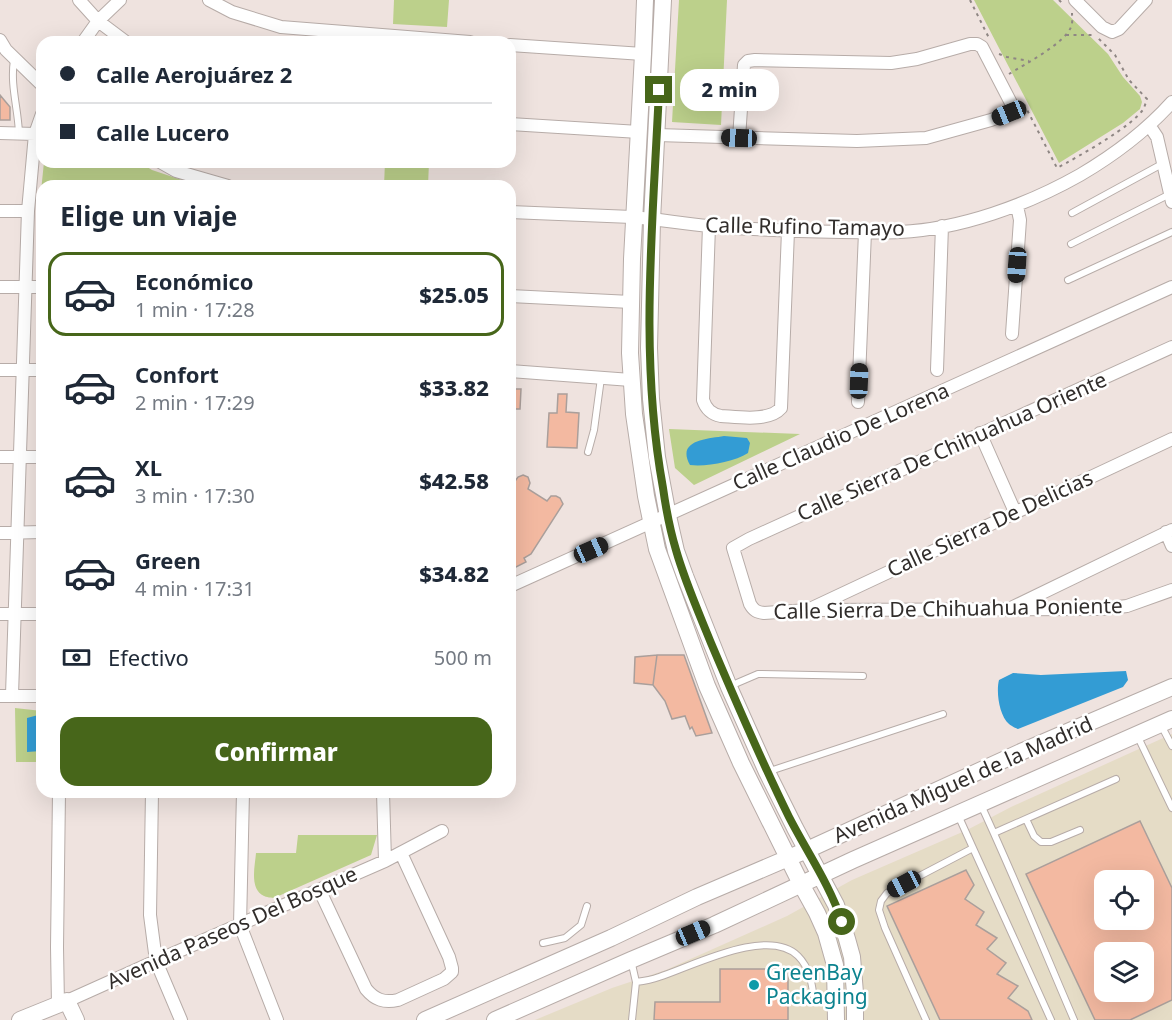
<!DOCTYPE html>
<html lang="es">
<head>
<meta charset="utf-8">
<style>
	body { margin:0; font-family:"Noto Sans",sans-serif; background:#f6f6f7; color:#1f2937; height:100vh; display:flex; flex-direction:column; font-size:22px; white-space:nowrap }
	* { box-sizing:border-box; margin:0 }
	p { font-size:20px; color:#747a83 }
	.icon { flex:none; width:33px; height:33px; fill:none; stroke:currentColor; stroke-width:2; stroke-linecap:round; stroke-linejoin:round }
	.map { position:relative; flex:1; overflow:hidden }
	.sheet { position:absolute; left:36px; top:180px; width:480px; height:618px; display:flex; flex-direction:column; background:#fff; border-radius:18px; box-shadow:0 6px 24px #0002 }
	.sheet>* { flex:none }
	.banner { position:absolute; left:36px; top:36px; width:480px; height:132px; border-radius:18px; box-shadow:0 6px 24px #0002; display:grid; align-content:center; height:132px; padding:0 24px; background:#fff }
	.controls { position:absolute; left:1094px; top:870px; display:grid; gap:12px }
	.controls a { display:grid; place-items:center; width:60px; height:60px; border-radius:12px; background:#fff; box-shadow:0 6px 24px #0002; font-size:30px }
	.end { position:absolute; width:27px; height:27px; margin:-14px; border:8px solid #47661a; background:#fff; box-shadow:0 0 0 3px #fff }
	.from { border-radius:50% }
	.bubble { position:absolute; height:42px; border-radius:18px; background:#fff; box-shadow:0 6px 24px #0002; font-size:20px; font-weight:800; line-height:42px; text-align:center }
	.car { position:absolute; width:18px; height:36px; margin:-18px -9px; border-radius:8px; box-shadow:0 0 4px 2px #0007; background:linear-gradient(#222 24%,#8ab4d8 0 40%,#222 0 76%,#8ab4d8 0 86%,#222 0) }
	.banner b { display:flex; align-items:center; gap:21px; height:57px; font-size:22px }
	.banner b+b { border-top:2px solid #e0e1e3 }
	.banner i { width:15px; height:15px; background:#1f2937 }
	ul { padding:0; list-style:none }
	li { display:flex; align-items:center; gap:18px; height:84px; margin:0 12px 9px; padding:0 12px; border:3px solid transparent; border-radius:18px }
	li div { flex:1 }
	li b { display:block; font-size:22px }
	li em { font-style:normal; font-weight:800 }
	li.selected { border-color:#47661a }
	li>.icon { width:54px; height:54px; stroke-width:1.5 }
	h2 { padding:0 24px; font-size:27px; line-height:72px }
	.pay { display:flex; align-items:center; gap:15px; height:66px; padding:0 24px; font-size:22px }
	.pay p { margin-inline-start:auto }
	.button { display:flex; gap:12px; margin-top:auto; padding:12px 24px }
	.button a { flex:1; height:69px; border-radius:18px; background:#47661a; color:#fff; font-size:24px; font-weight:800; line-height:69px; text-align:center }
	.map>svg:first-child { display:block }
	.industrial { fill:#e5dcc6; fill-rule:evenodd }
	.green { fill:#bcd08b }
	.water { fill:#339cd4 }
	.building { fill:#f3b9a1; stroke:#aa9f9b; stroke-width:1.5; fill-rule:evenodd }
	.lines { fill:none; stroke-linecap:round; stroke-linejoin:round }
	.lane-casing { stroke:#b7aca8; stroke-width:8 }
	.street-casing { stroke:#b7aca8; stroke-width:14 }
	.secondary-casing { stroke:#b7aca8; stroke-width:18 }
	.path { stroke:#8e8683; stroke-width:2; stroke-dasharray:3 4.5; stroke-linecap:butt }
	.lane { stroke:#fff; stroke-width:6 }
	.street { stroke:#fff; stroke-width:12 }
	.secondary { stroke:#fff; stroke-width:16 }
	.route { stroke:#47661a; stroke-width:8 }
	.culture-dot { fill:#0f9aa8; stroke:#fff; stroke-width:2 }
	.labels { text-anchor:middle; stroke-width:5; stroke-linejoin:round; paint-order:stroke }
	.street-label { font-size:21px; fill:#312d2b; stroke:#fff }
	.culture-label { font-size:21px; fill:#0d838f; stroke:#fff; text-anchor:start }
</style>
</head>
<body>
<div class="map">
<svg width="1172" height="1020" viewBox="0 0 1172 1020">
	<rect width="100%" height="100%" fill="#efe3df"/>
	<path class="industrial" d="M 1172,734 L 1172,1020 L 535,1020 L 612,988 L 666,970 L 787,916 L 852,880 L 967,830 L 1011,807 ZM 1104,880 L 1143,880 L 1143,920 L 1104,920 ZM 1104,952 L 1143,952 L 1143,992 L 1104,992 Z"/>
	<path class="green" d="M 394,0 L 449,0 L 447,27 L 393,24 Z
		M 679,0 L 727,0 L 721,125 L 672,122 Z
		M 974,0 L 1053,0 L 1108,54 L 1123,77 L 1140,96 L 1142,102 L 1140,109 L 1123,123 L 1059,163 Z
		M 44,162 L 139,162 L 152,170 L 200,186 L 42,186 L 42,280 L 37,280 L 40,201 Z
		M 385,162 L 429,162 L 428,186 L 384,186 Z
		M 669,429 L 800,434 L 694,485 L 675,468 Z
		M 15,708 L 42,711 L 42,762 L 16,762 Z
		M 298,835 L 377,835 L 371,855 L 274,898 C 273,898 265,897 264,896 C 249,889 255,866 256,853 L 296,853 Z"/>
	<path class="water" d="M 724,436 L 747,438 L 750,443 L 748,453 C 734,462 706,467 690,465 C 676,440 707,439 724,436 Z
		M 1126,671 L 1128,680 L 1123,687 L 1018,729 C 1017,729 1010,725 1009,724 C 999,715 996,692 999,680 L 1013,673 L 1041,675 Z
		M 42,714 L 41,751 L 27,752 L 27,718 Z"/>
	<path class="building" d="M 0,95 L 10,107 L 10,120 L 0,120 Z
		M 510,389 L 521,389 L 520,409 L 510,409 Z
		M 558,394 L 567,394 L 566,412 L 579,413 L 577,448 L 547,447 L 549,413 L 557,413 Z
		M 523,475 L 528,477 L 530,483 L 528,489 L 547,501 L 551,496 L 556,496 L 560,498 L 563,504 L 531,554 L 524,558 L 526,562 L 510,570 L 510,488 L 518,477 Z
		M 657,655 L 684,655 L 712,733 L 696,736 L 692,727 L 690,729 L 685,716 L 672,719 L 665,701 L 653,685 Z
		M 657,655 L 653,685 L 634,683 L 635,657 Z
		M 1140,821 L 1172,888 L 1172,1000 L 1130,1020 L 1095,1020 L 1026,874 ZM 1104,880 L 1143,880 L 1143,920 L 1104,920 ZM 1104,952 L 1143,952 L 1143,992 L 1104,992 Z
		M 966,870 L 974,885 L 965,899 L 984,912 L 976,925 L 997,938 L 987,949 L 1006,963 L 997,974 L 1018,986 L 1008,998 L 1028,1011 L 1032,1020 L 940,1020 L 887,906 Z
		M 720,969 L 788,969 L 788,1020 L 654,1020 L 655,1002 L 720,1002 Z"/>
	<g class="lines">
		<g class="lane-casing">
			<path id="lane" d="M 14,60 C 10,85 18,108 19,133
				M 1072,213 L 1162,164
				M 1071,244 L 1170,194
				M 1068,280 L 1172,232
				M 588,452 L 594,430 L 601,378
				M 730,686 L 758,674 L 863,676
				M 1161,725 L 1172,746
				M 1137,735 L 1172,808
				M 767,772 L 943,714
				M 981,805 C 1014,876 1043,948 1074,1020
				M 958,815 L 1051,1020
				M 1026,819 L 1034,836 L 1041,842 L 1051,842 L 1080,830
				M 994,833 L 1116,779
				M 543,943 L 565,938 L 581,925 L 587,906
				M 631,960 L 636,982 C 644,981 651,980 659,977 C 691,967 768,926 798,956 C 810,968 812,984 814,999
				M 632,1020 L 636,982
				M 926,1020 L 885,928 L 879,910 L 881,901 L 887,893 L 973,848"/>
		</g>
		<g class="street-casing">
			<path id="street" d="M 79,0 L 98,21 L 126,42
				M 209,0 L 232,12 L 281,27 L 470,42
				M 1075,0 L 1102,27 L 1112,32 L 1119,29 L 1146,0
				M 0,40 L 6,50 L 42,85
				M 83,42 L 98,21 L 120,0
				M 510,45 L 643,54
				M 510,124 L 639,132
				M 1149,125 L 1157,137 L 1172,202
				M 0,133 L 35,134
				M 657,135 L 857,141 L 926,138 L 991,120 L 1009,113 L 1011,109 L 1011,103 L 982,47 L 977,44 L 970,44 L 917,59 L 891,63 L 755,60 L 748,61 L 744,65 L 739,138
				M 160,162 L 176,171 L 228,186
				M 0,211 L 28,211
				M 510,212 C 551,214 592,215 632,217 C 658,219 684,224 709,226 C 753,230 797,231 841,232 C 860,232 880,233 900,232 C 961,229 1027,205 1080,175 C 1114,155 1146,131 1172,102
				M 709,226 L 703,400 C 706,409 711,414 721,416 C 738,417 769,422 781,408 L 788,231
				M 0,287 L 42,287
				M 510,296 L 631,302
				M 1012,334 L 1020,220 L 1017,206
				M 1172,347 L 749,539 L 733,548 L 750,604 C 754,611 757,612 764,613 L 808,610 L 1102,609 L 1127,606 L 1172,590
				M 0,370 L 42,370
				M 937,370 L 942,226
				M 510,371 L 631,380
				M 858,402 L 865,232
				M 980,433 L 1015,512
				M 0,457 L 42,457
				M 1166,532 L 1172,546
				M 0,533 L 42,532
				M 510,586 L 1172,287
				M 1013,607 L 1172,530
				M 812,608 L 1172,439
				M 0,614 L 42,614
				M 12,695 L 28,211 L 35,134 L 42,114
				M 0,696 L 42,696
				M 152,792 L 150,915 L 156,961 L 181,1020
				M 243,792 L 240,925 L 277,1020
				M 383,792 L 385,861
				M 320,891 L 366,989 C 375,1000 384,1003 398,1000 L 444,979 L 452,972 L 452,968 L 449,957 L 401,853
				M 67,1001 L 156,961 L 385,861 L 442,831
				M 58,1005 L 57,947 L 59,792"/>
		</g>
		<g class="secondary-casing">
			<path id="secondary" d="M 645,0 L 643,54 L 632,259 L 630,353 L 634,414 L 646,496 L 657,549 L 707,686 L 741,763 L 801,884 L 817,913 L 826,933 L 835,965 L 836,1020
				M 663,0 L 652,220 L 649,348 L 651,399 L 657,457 L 668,516 L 676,551 L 685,576 L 729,687 L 767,772 L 795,828 L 836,905 L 847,939 L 852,957 L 855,993 L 855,1020
				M 20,1020 L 67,1001 L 76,1020
				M 425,1020 L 611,938 L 697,897 L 807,850 L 1023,751 L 1172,687
				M 495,1020 L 631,960 L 714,925 L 853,860 L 1172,719"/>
		</g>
		<path class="path" d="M 970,0 L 989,38
			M 1059,0 L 1064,5
			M 1066,35 L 1094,35
			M 999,54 L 1007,57 L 1029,61
			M 1009,74 C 1025,64 1064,44 1071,27 C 1073,22 1072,17 1072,13
			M 1024,104 L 1057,168 C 1076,158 1135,125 1144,108 C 1145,105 1146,102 1147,99 L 1129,80 L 1115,55 L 1098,38"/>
		<use href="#lane" class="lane"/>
		<use href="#street" class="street"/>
		<use href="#secondary" class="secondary"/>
	</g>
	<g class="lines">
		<path class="route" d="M 659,90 C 653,223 639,356 663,488 C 666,509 670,530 676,550 C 685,582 699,613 711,643 C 736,702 761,760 789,817 C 807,852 830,885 842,922"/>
	</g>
	<circle class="culture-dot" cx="754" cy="985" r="6"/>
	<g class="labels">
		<g class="street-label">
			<text transform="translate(805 227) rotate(1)" y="7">Calle Rufino Tamayo</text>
			<text transform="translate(841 437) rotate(-24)" y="7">Calle Claudio De Lorena</text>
			<text transform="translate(952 447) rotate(-24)" y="7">Calle Sierra De Chihuahua Oriente</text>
			<text transform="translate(990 524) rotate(-25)" y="7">Calle Sierra De Delicias</text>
			<text transform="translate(948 609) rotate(-1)" y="7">Calle Sierra De Chihuahua Poniente</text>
			<text transform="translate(963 780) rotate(-24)" y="7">Avenida Miguel de la Madrid</text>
			<text transform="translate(232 928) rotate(-24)" y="7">Avenida Paseos Del Bosque</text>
		</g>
		<g class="culture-label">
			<text x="766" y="980">GreenBay<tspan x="766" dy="24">Packaging</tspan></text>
		</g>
	</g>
</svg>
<div class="controls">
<a><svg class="icon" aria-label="locate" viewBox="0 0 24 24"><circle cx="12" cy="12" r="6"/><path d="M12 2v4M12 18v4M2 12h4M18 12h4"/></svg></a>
<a><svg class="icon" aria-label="layers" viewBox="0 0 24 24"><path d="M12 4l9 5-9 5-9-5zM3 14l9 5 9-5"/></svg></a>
</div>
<i class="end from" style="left:842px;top:922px"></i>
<i class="end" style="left:659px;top:90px"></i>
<div class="bubble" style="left:680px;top:69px;width:99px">2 min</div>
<i class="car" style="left:1009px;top:113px;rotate:248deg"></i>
<i class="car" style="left:739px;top:138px;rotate:272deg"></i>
<i class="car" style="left:1017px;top:265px;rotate:184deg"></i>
<i class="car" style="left:859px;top:381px;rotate:2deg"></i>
<i class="car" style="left:591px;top:550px;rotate:66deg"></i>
<i class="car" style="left:904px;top:884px;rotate:242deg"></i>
<i class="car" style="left:693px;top:933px;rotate:67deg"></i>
<div class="banner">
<b><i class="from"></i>Calle Aerojuárez 2</b>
<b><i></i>Calle Lucero</b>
</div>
<section class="sheet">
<h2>Elige un viaje</h2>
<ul>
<li class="selected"><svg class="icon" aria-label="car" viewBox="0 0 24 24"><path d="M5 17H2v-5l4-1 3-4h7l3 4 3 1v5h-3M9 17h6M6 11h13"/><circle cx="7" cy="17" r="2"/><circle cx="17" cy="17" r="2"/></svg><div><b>Económico</b><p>1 min · 17:28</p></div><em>$25.05</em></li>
<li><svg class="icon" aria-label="car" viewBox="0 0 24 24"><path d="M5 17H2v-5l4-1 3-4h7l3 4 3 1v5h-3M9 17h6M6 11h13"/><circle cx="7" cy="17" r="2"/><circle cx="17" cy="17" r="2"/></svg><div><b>Confort</b><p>2 min · 17:29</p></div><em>$33.82</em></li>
<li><svg class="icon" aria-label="car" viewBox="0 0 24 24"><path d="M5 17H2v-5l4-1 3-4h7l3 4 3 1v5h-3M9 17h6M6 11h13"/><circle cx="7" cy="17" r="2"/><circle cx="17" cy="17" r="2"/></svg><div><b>XL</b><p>3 min · 17:30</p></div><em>$42.58</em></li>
<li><svg class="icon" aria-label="car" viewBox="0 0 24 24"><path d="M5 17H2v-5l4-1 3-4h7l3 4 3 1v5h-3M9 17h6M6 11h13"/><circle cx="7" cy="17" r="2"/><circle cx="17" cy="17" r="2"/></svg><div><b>Green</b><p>4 min · 17:31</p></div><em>$34.82</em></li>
</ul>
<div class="pay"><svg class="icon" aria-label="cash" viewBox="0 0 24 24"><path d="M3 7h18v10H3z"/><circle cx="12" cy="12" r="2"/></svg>Efectivo<p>500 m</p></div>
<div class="button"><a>Confirmar</a></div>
</section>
</div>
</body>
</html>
